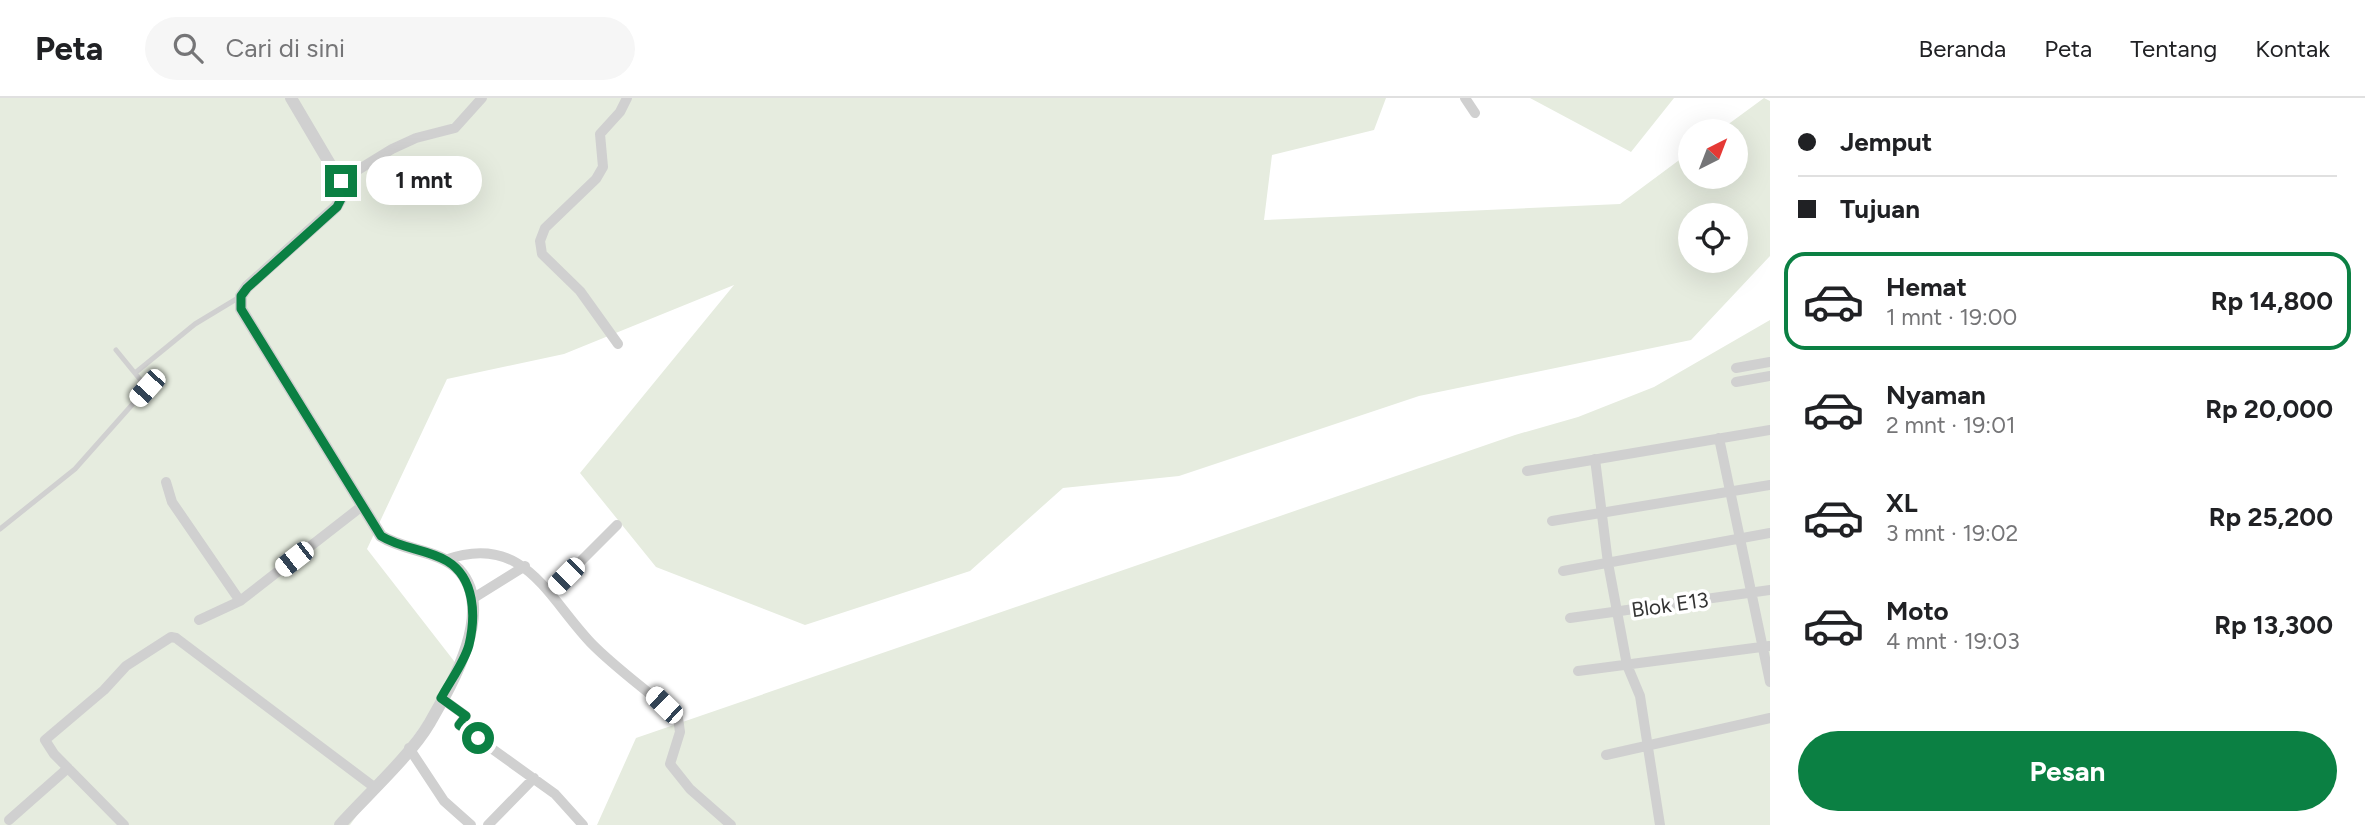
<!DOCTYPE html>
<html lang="id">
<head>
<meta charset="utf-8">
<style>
	body { margin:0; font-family:Figtree,sans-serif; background:#f6f6f6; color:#202124; height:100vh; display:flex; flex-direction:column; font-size:26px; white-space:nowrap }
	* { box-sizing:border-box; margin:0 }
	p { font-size:23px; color:#757577 }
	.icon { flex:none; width:38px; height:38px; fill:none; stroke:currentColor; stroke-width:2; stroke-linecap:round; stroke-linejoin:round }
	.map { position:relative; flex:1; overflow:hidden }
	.panel { display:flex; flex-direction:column; background:#fff; width:595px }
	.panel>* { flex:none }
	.hud { display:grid; align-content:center; height:154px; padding:0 28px; background:#fff }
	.needle { width:46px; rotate:42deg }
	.buttons { position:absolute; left:1678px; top:21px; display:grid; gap:14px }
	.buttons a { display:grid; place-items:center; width:70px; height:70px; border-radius:50%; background:#fff; box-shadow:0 7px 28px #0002; font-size:35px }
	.end { position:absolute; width:32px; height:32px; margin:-16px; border:9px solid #0b8043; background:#fff; box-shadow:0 0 0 4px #fff }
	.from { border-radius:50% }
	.bubble { position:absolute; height:49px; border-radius:24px; background:#fff; box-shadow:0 7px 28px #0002; font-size:23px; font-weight:700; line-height:49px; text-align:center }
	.car { position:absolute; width:21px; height:42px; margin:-21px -10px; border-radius:9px; box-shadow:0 0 5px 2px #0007; background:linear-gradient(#fff 24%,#345 0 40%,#fff 0 76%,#345 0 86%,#fff 0) }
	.hud b { display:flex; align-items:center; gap:24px; height:66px; font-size:26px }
	.hud b+b { border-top:2px solid #e0e0e0 }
	.hud i { width:18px; height:18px; background:#202124 }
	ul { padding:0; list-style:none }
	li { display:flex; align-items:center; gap:21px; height:98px; margin:0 14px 10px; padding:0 14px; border:4px solid transparent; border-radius:21px }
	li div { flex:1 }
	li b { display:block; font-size:26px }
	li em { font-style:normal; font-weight:700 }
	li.current { border-color:#0b8043 }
	li>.icon { width:63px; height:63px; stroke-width:1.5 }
	.action { display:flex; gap:14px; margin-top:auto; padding:14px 28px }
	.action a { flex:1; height:80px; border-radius:42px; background:#0b8043; color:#fff; font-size:28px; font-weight:700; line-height:80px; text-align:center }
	header { display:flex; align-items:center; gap:42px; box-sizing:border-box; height:98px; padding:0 35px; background:#fff; border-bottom:2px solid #e0e0e0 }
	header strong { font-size:33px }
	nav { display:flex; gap:38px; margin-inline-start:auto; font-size:24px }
	.search { width:490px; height:63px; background:#f6f6f6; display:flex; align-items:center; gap:18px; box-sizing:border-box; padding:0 24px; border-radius:38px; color:#757577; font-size:26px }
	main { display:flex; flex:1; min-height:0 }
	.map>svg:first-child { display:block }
	.green { fill:#e6ecdf; fill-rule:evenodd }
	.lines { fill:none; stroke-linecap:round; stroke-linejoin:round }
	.service { stroke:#d0d0d0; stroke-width:5 }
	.minor { stroke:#d0d0d0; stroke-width:10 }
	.tertiary { stroke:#d0d0d0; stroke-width:12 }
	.route { stroke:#0b8043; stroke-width:9 }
	.labels { text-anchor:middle; stroke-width:7; stroke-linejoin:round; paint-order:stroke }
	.street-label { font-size:21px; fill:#333; stroke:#fff }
</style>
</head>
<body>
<header>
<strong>Peta</strong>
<div class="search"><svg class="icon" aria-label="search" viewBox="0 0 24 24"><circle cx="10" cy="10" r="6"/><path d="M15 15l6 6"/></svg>Cari di sini</div>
<nav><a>Beranda</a><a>Peta</a><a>Tentang</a><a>Kontak</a></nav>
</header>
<main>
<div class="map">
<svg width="1770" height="727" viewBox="0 0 1770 727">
	<rect width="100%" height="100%" fill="#fff"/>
	<path class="green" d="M 0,0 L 1386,0 L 1374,32 L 1272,57 L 1264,122 L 1620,106 L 1690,54 L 1690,79 L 1736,79 L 1736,33 L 1719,33 L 1764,0 L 1770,3 L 1770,158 L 1691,242 L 1419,298 L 1179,378 L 1063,390 L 970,473 L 805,527 L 656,469 L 580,375 L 734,187 L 564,256 L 447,281 L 367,451 L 461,572 L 350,727 L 0,727 ZM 1690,117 L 1736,117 L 1736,163 L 1690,163 Z
		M 1530,0 L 1674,0 L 1631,54 Z
		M 1770,222 L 1770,727 L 597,727 L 636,640 L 1515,337 L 1578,319 L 1654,289 Z"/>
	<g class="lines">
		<path class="service" d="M 135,275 L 195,226 L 238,200
			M 0,431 L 75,371 L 147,290 L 116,252"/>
		<path class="minor" d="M 1465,0 L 1475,15
			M 340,83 L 392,51 L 416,40 L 455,30 L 482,0
			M 618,246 L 580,193 L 542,156 L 540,143 L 545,130 L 596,81 L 603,69 L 600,36 L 620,14 L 627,0
			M 1736,270 L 1770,264
			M 1736,284 L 1770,278
			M 1719,340 L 1770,584
			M 1595,361 L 1608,465 L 1627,567 L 1640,598 L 1660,727
			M 1527,373 L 1770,332
			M 166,384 L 172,404 L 240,503
			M 1552,423 L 1770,387
			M 445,462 C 525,433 548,501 593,547 C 619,573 651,595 678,620 L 680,634 L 670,666 L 690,691 L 731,727
			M 1563,473 L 1770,435
			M 550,494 L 617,427
			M 472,501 L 525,468
			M 1570,520 L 1770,492
			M 199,522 L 240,503 L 362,408
			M 1578,573 L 1769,548
			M 441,600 L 466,618 L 459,627 L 555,696 L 583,727
			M 409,650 L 444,703 L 471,727
			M 1606,657 L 1770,620
			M 9,722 L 68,670
			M 124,727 L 54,656 L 45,642 L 104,592 L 126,568 L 171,539 L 176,540 L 374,689
			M 488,727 L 534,680"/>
		<path class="tertiary" d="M 291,0 L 340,83 L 342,99 L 336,109 L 247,189 L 241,198 L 241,211 L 381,438 C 404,453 440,452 459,472 C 496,513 451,588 429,626 C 411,657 365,699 340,727"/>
	</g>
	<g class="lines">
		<path class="route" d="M 341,83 L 342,99 L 337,109 L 247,190 L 241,198 L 241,211 L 381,438 C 402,451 427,451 447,463 C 475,480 476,518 469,547 C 464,565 450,583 441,600 L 466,618 L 459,627 L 478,640"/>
	</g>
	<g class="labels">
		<g class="street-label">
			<text transform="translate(1670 507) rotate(-8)" y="7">Blok E13</text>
		</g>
	</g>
</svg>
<div class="buttons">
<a><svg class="needle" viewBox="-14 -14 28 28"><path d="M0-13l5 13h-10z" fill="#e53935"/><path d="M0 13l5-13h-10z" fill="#757577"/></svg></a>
<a><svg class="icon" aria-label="locate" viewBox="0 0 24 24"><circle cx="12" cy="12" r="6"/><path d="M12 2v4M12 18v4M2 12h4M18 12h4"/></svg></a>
</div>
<i class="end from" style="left:478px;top:640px"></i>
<i class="end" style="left:341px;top:83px"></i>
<div class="bubble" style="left:366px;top:58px;width:116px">1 mnt</div>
<i class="car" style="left:147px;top:290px;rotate:222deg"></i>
<i class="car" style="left:294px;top:461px;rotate:232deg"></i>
<i class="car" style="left:566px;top:478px;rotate:225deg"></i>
<i class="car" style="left:664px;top:607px;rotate:314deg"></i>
</div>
<section class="panel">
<div class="hud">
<b><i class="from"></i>Jemput</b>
<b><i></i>Tujuan</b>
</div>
<ul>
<li class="current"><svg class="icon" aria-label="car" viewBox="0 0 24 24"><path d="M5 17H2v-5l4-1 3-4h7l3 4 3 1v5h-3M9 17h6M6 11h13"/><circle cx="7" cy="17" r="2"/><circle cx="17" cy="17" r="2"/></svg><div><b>Hemat</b><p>1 mnt · 19:00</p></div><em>Rp 14,800</em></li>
<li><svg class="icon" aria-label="car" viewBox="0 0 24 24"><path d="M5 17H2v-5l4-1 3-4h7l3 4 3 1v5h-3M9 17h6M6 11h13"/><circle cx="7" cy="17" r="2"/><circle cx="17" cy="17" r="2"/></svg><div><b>Nyaman</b><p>2 mnt · 19:01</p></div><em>Rp 20,000</em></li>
<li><svg class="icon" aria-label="car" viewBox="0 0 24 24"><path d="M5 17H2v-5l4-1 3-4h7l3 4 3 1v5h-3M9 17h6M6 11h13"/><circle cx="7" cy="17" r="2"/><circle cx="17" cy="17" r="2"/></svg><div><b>XL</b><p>3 mnt · 19:02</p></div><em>Rp 25,200</em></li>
<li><svg class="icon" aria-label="car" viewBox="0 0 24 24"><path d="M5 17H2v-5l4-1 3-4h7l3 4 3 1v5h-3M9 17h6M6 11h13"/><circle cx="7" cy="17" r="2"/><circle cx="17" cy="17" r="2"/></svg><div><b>Moto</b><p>4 mnt · 19:03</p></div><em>Rp 13,300</em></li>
</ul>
<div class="action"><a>Pesan</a></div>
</section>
</main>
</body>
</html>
